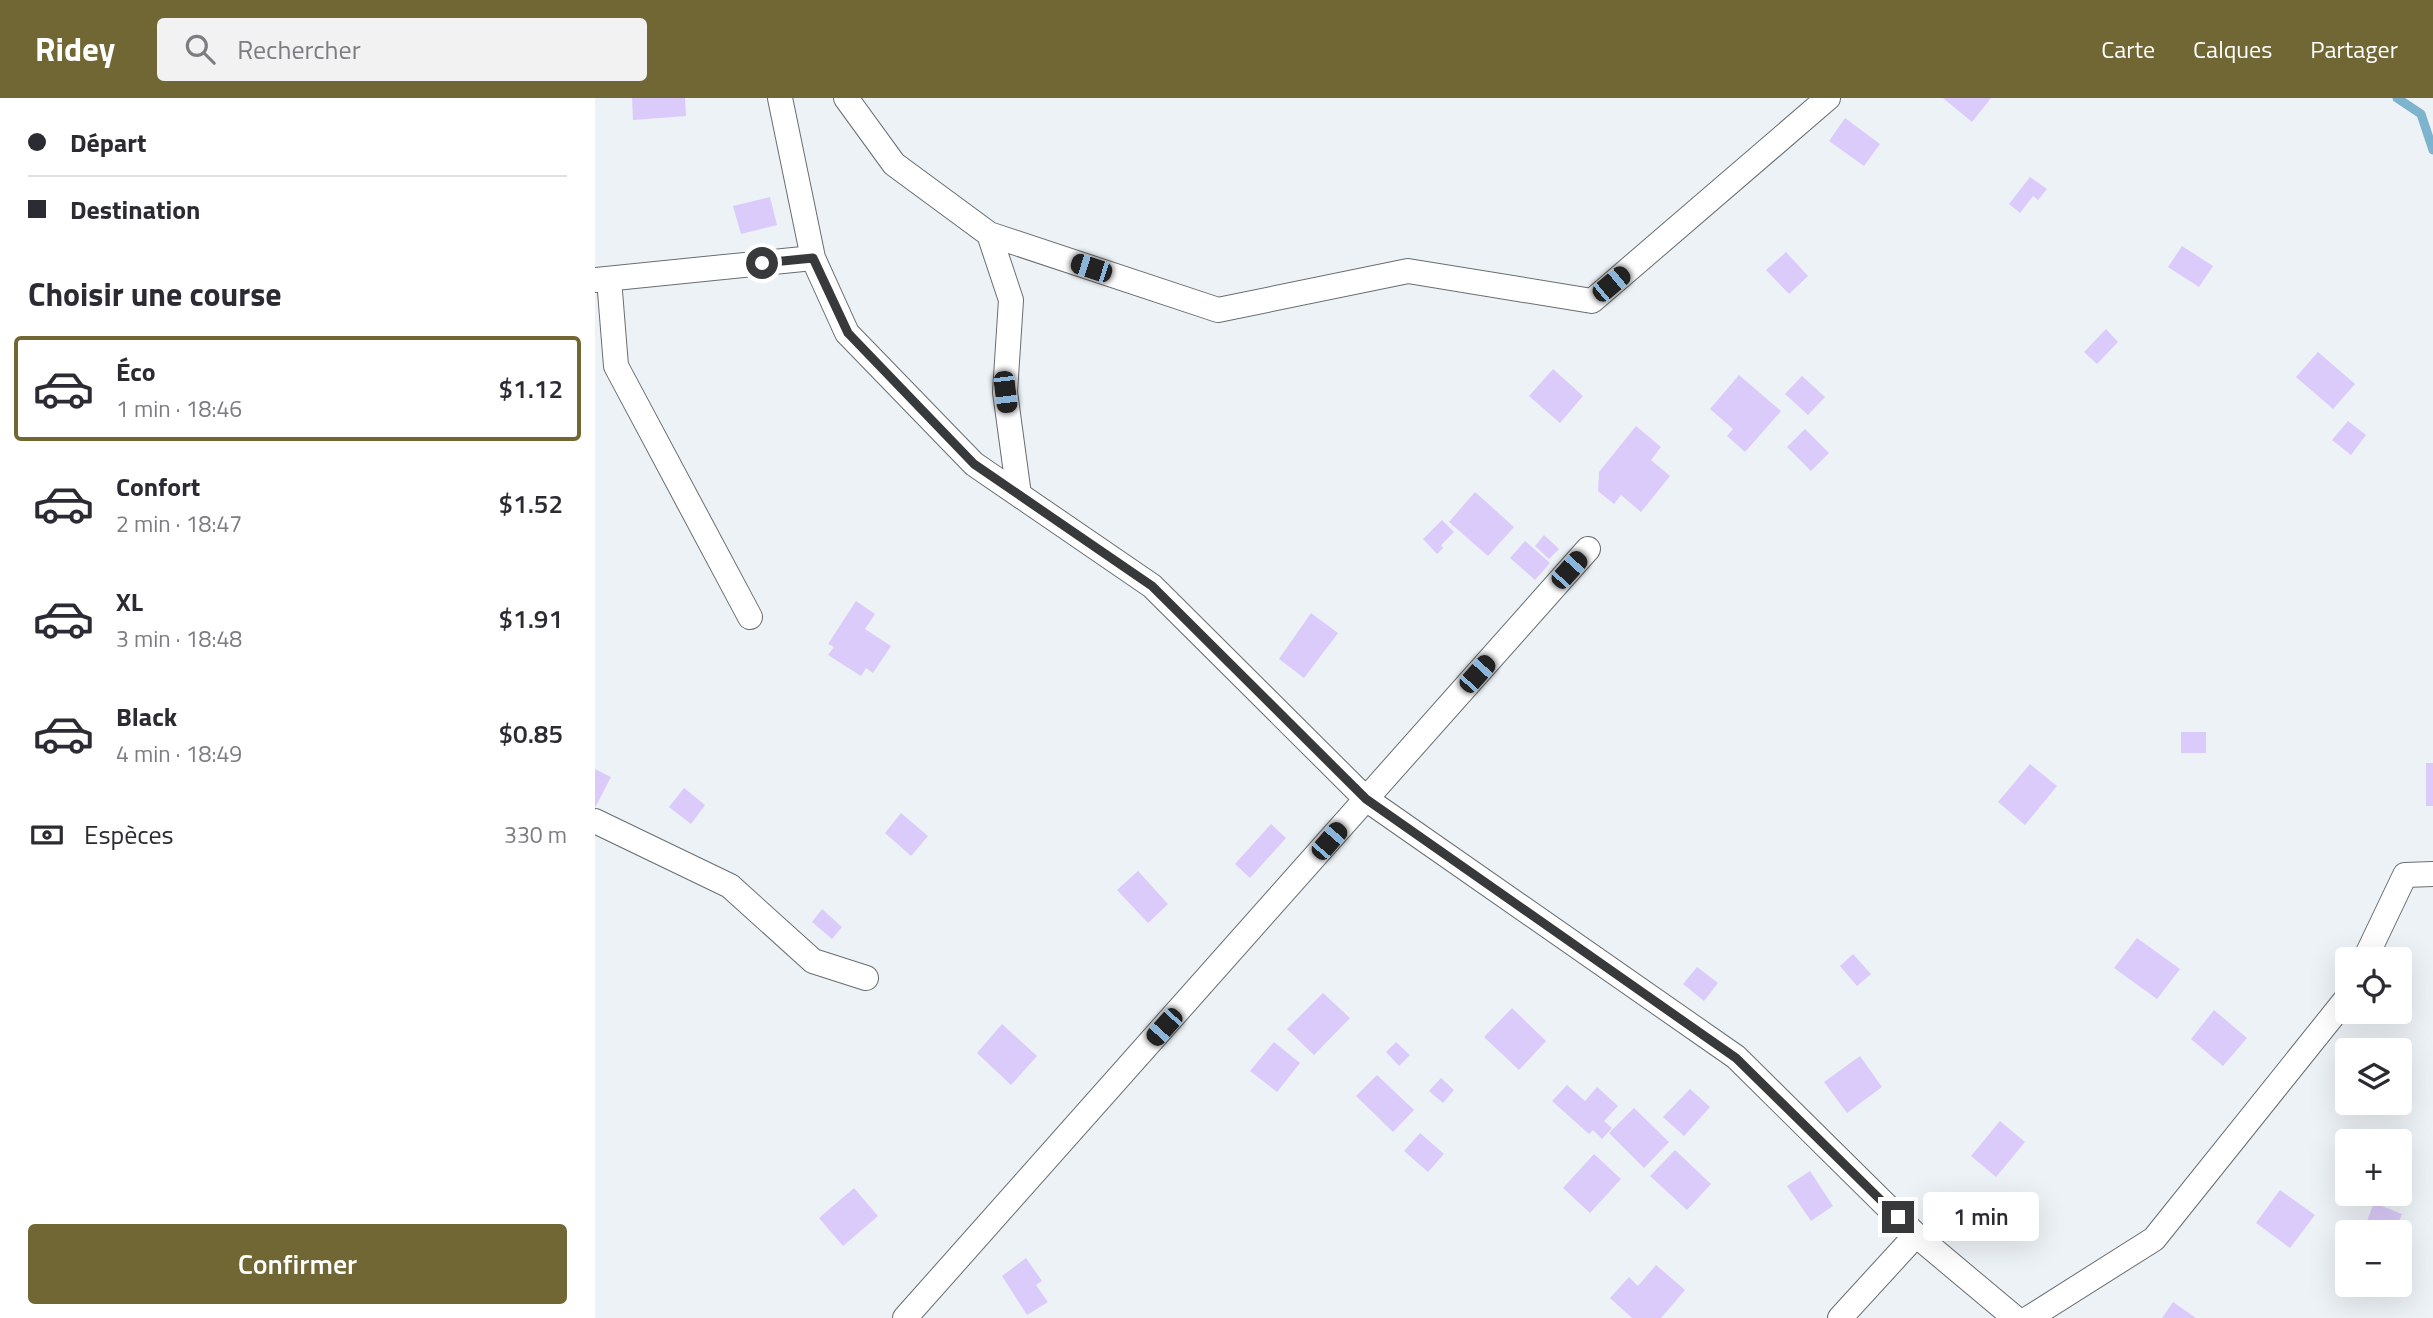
<!DOCTYPE html>
<html lang="fr">
<head>
<meta charset="utf-8">
<style>
	body { margin:0; font-family:"Titillium Web",sans-serif; background:#f2f2f3; color:#2b2b33; height:100vh; display:flex; flex-direction:column; font-size:26px; white-space:nowrap }
	* { box-sizing:border-box; margin:0 }
	p { font-size:23px; color:#7c7c81 }
	.icon { flex:none; width:38px; height:38px; fill:none; stroke:currentColor; stroke-width:2; stroke-linecap:round; stroke-linejoin:round }
	.map { position:relative; flex:1; overflow:hidden }
	.panel { display:flex; flex-direction:column; background:#fff; width:595px }
	.panel>* { flex:none }
	.guide { display:grid; align-content:center; height:154px; padding:0 28px; background:#fff }
	.tools { position:absolute; left:1740px; top:849px; display:grid; gap:14px }
	.tools a { display:grid; place-items:center; width:77px; height:77px; border-radius:7px; background:#fff; box-shadow:0 7px 28px #0002; font-size:35px }
	.end { position:absolute; width:32px; height:32px; margin:-16px; border:9px solid #37393b; background:#fff; box-shadow:0 0 0 4px #fff }
	.from { border-radius:50% }
	.bubble { position:absolute; height:49px; border-radius:7px; background:#fff; box-shadow:0 7px 28px #0002; font-size:23px; font-weight:600; line-height:49px; text-align:center }
	.car { position:absolute; width:21px; height:42px; margin:-21px -10px; border-radius:9px; box-shadow:0 0 5px 2px #0007; background:linear-gradient(#222 24%,#8ab4d8 0 40%,#222 0 76%,#8ab4d8 0 86%,#222 0) }
	.guide b { display:flex; align-items:center; gap:24px; height:66px; font-size:26px }
	.guide b+b { border-top:2px solid #e1e1e2 }
	.guide i { width:18px; height:18px; background:#2b2b33 }
	ul { padding:0; list-style:none }
	li { display:flex; align-items:center; gap:21px; height:105px; margin:0 14px 10px; padding:0 14px; border:4px solid transparent; border-radius:7px }
	li div { flex:1 }
	li b { display:block; font-size:26px }
	li em { font-style:normal; font-weight:600 }
	li.on { border-color:#716734 }
	li>.icon { width:63px; height:63px; stroke-width:1.5 }
	h2 { padding:0 28px; font-size:32px; line-height:84px }
	.pay { display:flex; align-items:center; gap:18px; height:77px; padding:0 28px; font-size:26px }
	.pay p { margin-inline-start:auto }
	.action { display:flex; gap:14px; margin-top:auto; padding:14px 28px }
	.action a { flex:1; height:80px; border-radius:7px; background:#716734; color:#fff; font-size:28px; font-weight:600; line-height:80px; text-align:center }
	header { display:flex; align-items:center; gap:42px; box-sizing:border-box; height:98px; padding:0 35px; background:#716734; color:#fff }
	header strong { font-size:33px }
	nav { display:flex; gap:38px; margin-inline-start:auto; font-size:24px }
	.search { width:490px; height:63px; background:#f2f2f3; display:flex; align-items:center; gap:18px; box-sizing:border-box; padding:0 24px; border-radius:7px; color:#7c7c81; font-size:26px }
	main { display:flex; flex:1; min-height:0 }
	.map>svg:first-child { display:block }
	.lines { fill:none; stroke-linecap:round; stroke-linejoin:round }
	.stream { stroke:#7eb3cd; stroke-width:9 }
	.building { fill:#dbcbfb }
	.street-casing { stroke:#686d70; stroke-width:26 }
	.street { stroke:#fff; stroke-width:24 }
	.route { stroke:#37393b; stroke-width:9 }
</style>
</head>
<body>
<header>
<strong>Ridey</strong>
<div class="search"><svg class="icon" aria-label="search" viewBox="0 0 24 24"><circle cx="10" cy="10" r="6"/><path d="M15 15l6 6"/></svg>Rechercher</div>
<nav><a>Carte</a><a>Calques</a><a>Partager</a></nav>
</header>
<main>
<section class="panel">
<div class="guide">
<b><i class="from"></i>Départ</b>
<b><i></i>Destination</b>
</div>
<h2>Choisir une course</h2>
<ul>
<li class="on"><svg class="icon" aria-label="car" viewBox="0 0 24 24"><path d="M5 17H2v-5l4-1 3-4h7l3 4 3 1v5h-3M9 17h6M6 11h13"/><circle cx="7" cy="17" r="2"/><circle cx="17" cy="17" r="2"/></svg><div><b>Éco</b><p>1 min · 18:46</p></div><em>$1.12</em></li>
<li><svg class="icon" aria-label="car" viewBox="0 0 24 24"><path d="M5 17H2v-5l4-1 3-4h7l3 4 3 1v5h-3M9 17h6M6 11h13"/><circle cx="7" cy="17" r="2"/><circle cx="17" cy="17" r="2"/></svg><div><b>Confort</b><p>2 min · 18:47</p></div><em>$1.52</em></li>
<li><svg class="icon" aria-label="car" viewBox="0 0 24 24"><path d="M5 17H2v-5l4-1 3-4h7l3 4 3 1v5h-3M9 17h6M6 11h13"/><circle cx="7" cy="17" r="2"/><circle cx="17" cy="17" r="2"/></svg><div><b>XL</b><p>3 min · 18:48</p></div><em>$1.91</em></li>
<li><svg class="icon" aria-label="car" viewBox="0 0 24 24"><path d="M5 17H2v-5l4-1 3-4h7l3 4 3 1v5h-3M9 17h6M6 11h13"/><circle cx="7" cy="17" r="2"/><circle cx="17" cy="17" r="2"/></svg><div><b>Black</b><p>4 min · 18:49</p></div><em>$0.85</em></li>
</ul>
<div class="pay"><svg class="icon" aria-label="cash" viewBox="0 0 24 24"><path d="M3 7h18v10H3z"/><circle cx="12" cy="12" r="2"/></svg>Espèces<p>330 m</p></div>
<div class="action"><a>Confirmer</a></div>
</section>
<div class="map">
<svg width="1838" height="1220" viewBox="0 0 1838 1220">
	<rect width="100%" height="100%" fill="#edf2f6"/>
	<g class="lines">
		<path class="stream" d="M 1802,0 L 1826,16 L 1838,52"/>
	</g>
	<path class="building" d="M 37,0 L 90,0 L 91,18 L 38,22 Z
		M 1348,0 L 1396,0 L 1377,24 Z
		M 1250,20 L 1285,46 L 1269,68 L 1234,43 Z
		M 1435,79 L 1452,91 L 1443,102 L 1438,98 L 1425,115 L 1414,106 Z
		M 175,99 L 182,127 L 146,136 L 138,108 Z
		M 1587,148 L 1618,168 L 1604,189 L 1573,169 Z
		M 1191,154 L 1213,178 L 1194,196 L 1171,172 Z
		M 1511,231 L 1523,244 L 1502,266 L 1489,254 Z
		M 1723,254 L 1760,286 L 1738,311 L 1701,279 Z
		M 958,271 L 988,298 L 965,325 L 934,298 Z
		M 1144,277 L 1186,313 L 1150,354 L 1132,338 L 1138,331 L 1115,311 Z
		M 1207,278 L 1230,299 L 1213,317 L 1190,296 Z
		M 1753,323 L 1771,337 L 1756,357 L 1737,342 Z
		M 1041,328 L 1066,349 L 1056,362 L 1075,378 L 1046,414 L 1026,397 L 1019,406 L 1003,393 L 1004,374 Z
		M 1210,331 L 1234,355 L 1216,373 L 1192,349 Z
		M 880,394 L 919,429 L 893,458 L 854,424 Z
		M 847,422 L 859,434 L 846,447 L 848,450 L 842,456 L 828,441 Z
		M 949,437 L 964,451 L 954,461 L 940,448 Z
		M 930,443 L 955,465 L 940,482 L 915,460 Z
		M 261,503 L 280,516 L 270,531 L 296,548 L 278,575 L 271,570 L 266,578 L 233,557 L 239,549 L 233,546 Z
		M 716,515 L 743,535 L 709,580 L 684,561 Z
		M 1586,634 L 1611,634 L 1611,655 L 1586,655 Z
		M 1831,665 L 1838,665 L 1838,708 L 1831,708 Z
		M 1435,666 L 1462,688 L 1430,727 L 1403,704 Z
		M 0,671 L 16,679 L 0,710 Z
		M 89,690 L 110,707 L 96,726 L 74,709 Z
		M 306,715 L 333,738 L 316,758 L 290,735 Z
		M 676,726 L 691,740 L 655,780 L 640,766 Z
		M 543,773 L 573,806 L 553,825 L 522,792 Z
		M 227,811 L 247,829 L 237,841 L 217,824 Z
		M 1542,840 L 1585,871 L 1562,901 L 1519,870 Z
		M 1258,856 L 1276,876 L 1262,888 L 1245,868 Z
		M 1102,869 L 1123,885 L 1109,903 L 1088,886 Z
		M 728,895 L 755,920 L 719,957 L 692,931 Z
		M 917,910 L 951,943 L 924,972 L 889,939 Z
		M 1619,912 L 1652,940 L 1628,968 L 1596,941 Z
		M 407,926 L 442,958 L 416,987 L 382,955 Z
		M 679,944 L 705,965 L 682,994 L 655,973 Z
		M 801,944 L 815,957 L 804,968 L 791,954 Z
		M 1265,958 L 1287,989 L 1252,1015 L 1229,984 Z
		M 782,977 L 819,1012 L 798,1034 L 761,998 Z
		M 846,980 L 859,992 L 848,1005 L 834,993 Z
		M 972,987 L 990,1003 L 1002,989 L 1023,1008 L 1009,1023 L 1017,1030 L 1007,1041 L 998,1032 L 994,1036 L 957,1003 Z
		M 1095,991 L 1115,1009 L 1089,1038 L 1068,1019 Z
		M 1039,1010 L 1074,1044 L 1049,1070 L 1014,1035 Z
		M 1405,1023 L 1430,1044 L 1401,1079 L 1376,1058 Z
		M 825,1035 L 849,1056 L 833,1074 L 809,1053 Z
		M 1080,1052 L 1116,1086 L 1092,1112 L 1055,1078 Z
		M 999,1056 L 1026,1081 L 995,1115 L 968,1090 Z
		M 1215,1073 L 1238,1108 L 1216,1123 L 1192,1088 Z
		M 259,1090 L 283,1118 L 248,1148 L 224,1120 Z
		M 1685,1092 L 1720,1117 L 1695,1150 L 1661,1125 Z
		M 1779,1105 L 1807,1116 L 1800,1134 L 1780,1134 L 1769,1130 Z
		M 431,1160 L 447,1183 L 441,1187 L 453,1204 L 432,1217 L 407,1178 Z
		M 1061,1167 L 1090,1192 L 1066,1220 L 1037,1220 L 1015,1200 L 1034,1179 L 1043,1188 Z
		M 1578,1204 L 1601,1220 L 1567,1220 Z"/>
	<g class="lines">
		<g class="street-casing">
			<path id="street" d="M 185,0 L 218,160 L 252,235 L 379,366 L 557,488 L 771,701 L 1141,959 L 1321,1137 L 1420,1220
				M 251,0 L 299,66 L 394,136 L 416,202 L 410,294 L 424,397
				M 394,136 L 623,212 L 813,173 L 997,203 L 1233,0
				M 14,181 L 21,268 L 155,519
				M 0,182 L 218,160
				M 0,723 L 135,788 L 218,863 L 271,880
				M 1770,861 L 1810,777 L 1838,776
				M 310,1220 L 993,451
				M 1245,1220 L 1321,1137
				M 1434,1220 L 1559,1141 L 1752,900"/>
		</g>
		<use href="#street" class="street"/>
	</g>
	<g class="lines">
		<path class="route" d="M 167,165 L 218,160 L 253,235 L 379,366 L 557,488 L 771,701 L 1141,960 L 1303,1119"/>
	</g>
</svg>
<div class="tools">
<a><svg class="icon" aria-label="locate" viewBox="0 0 24 24"><circle cx="12" cy="12" r="6"/><path d="M12 2v4M12 18v4M2 12h4M18 12h4"/></svg></a>
<a><svg class="icon" aria-label="layers" viewBox="0 0 24 24"><path d="M12 4l9 5-9 5-9-5zM3 14l9 5 9-5"/></svg></a>
<a>+</a>
<a>−</a>
</div>
<i class="end from" style="left:167px;top:165px"></i>
<i class="end" style="left:1303px;top:1119px"></i>
<div class="bubble" style="left:1328px;top:1094px;width:116px">1 min</div>
<i class="car" style="left:496px;top:170px;rotate:288deg"></i>
<i class="car" style="left:1016px;top:186px;rotate:50deg"></i>
<i class="car" style="left:410px;top:294px;rotate:173deg"></i>
<i class="car" style="left:974px;top:472px;rotate:42deg"></i>
<i class="car" style="left:882px;top:576px;rotate:42deg"></i>
<i class="car" style="left:734px;top:743px;rotate:41deg"></i>
<i class="car" style="left:569px;top:929px;rotate:222deg"></i>
</div>
</main>
</body>
</html>
